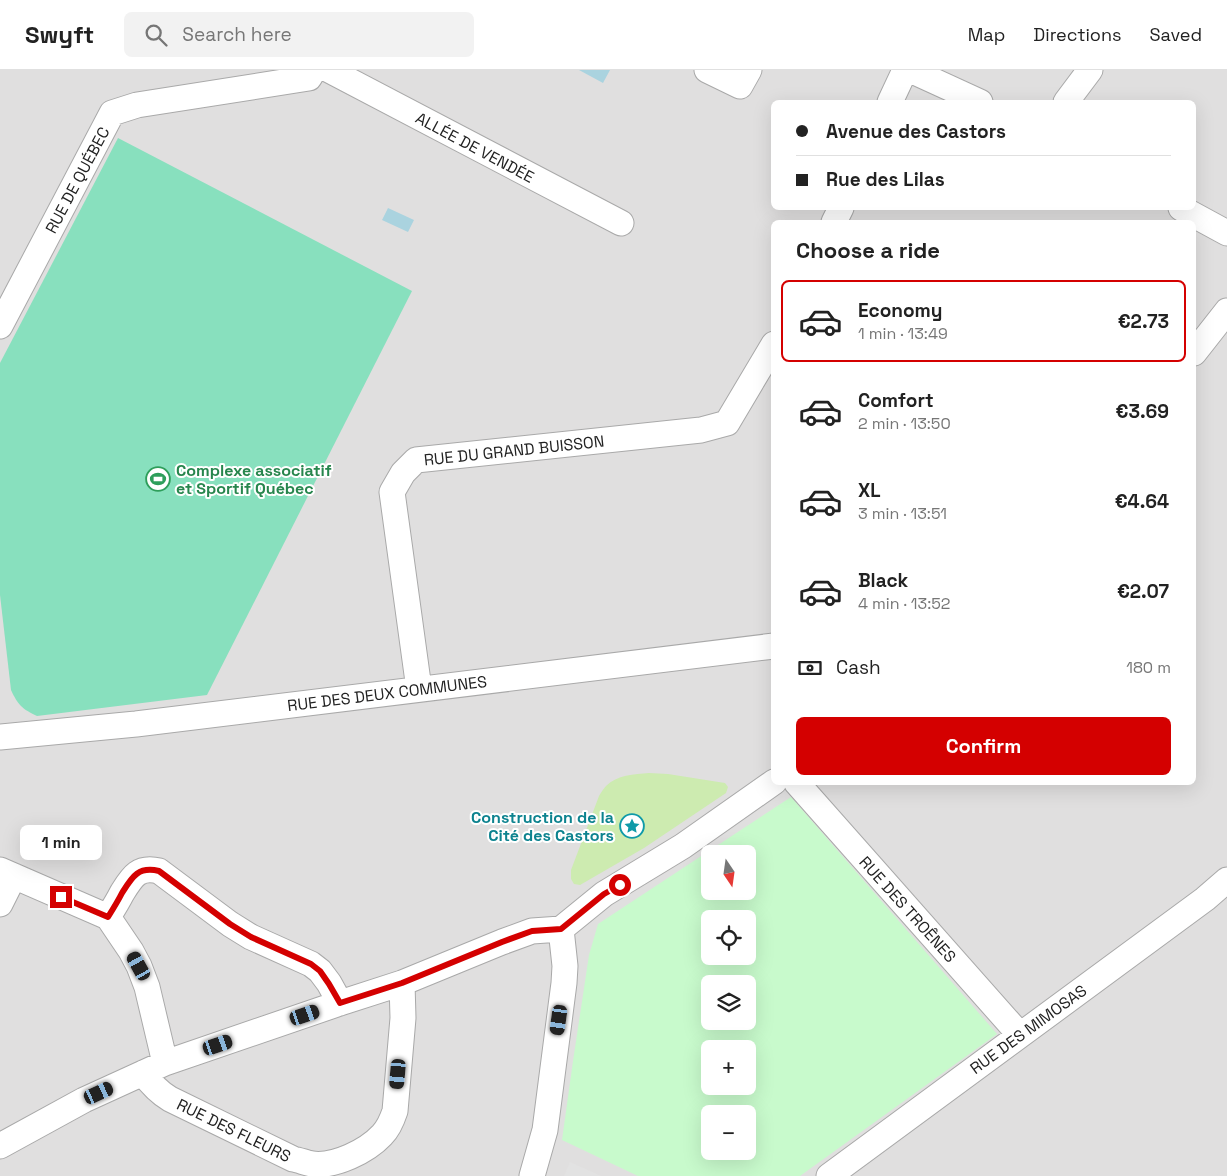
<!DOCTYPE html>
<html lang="en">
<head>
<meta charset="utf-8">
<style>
	body { margin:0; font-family:"Space Grotesk",sans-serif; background:#f2f2f2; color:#222; height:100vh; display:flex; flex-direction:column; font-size:19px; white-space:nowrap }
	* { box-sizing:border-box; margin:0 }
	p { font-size:16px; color:#767676 }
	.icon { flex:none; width:28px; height:28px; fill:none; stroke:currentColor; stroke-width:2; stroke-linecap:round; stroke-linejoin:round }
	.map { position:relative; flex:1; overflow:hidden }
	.details { position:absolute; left:771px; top:150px; width:425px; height:565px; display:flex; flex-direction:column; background:#fff; border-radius:8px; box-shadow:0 5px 20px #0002 }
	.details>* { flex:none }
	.top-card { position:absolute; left:771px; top:30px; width:425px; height:110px; border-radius:8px; box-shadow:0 5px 20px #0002; display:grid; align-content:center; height:110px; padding:0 25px; background:#fff }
	.needle { width:32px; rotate:167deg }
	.tools { position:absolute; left:701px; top:775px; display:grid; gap:10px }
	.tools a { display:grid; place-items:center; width:55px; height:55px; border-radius:8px; background:#fff; box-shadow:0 5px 20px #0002; font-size:25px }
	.end { position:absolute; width:22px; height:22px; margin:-11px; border:6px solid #d40000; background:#fff; box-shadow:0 0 0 2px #fff }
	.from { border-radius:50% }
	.bubble { position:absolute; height:35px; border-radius:8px; background:#fff; box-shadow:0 5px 20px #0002; font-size:16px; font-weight:600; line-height:35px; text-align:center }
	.car { position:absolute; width:15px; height:30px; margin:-15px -8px; border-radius:6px; box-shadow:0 0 4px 1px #0007; background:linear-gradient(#222 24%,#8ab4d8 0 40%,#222 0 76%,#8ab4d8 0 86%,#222 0) }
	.top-card b { display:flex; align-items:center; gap:18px; height:48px; font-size:19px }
	.top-card b+b { border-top:1px solid #e0e0e0 }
	.top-card i { width:12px; height:12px; background:#222 }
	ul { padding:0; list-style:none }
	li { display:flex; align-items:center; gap:15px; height:82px; margin:0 10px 8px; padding:0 15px; border:2px solid transparent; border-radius:8px }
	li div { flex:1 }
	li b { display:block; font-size:19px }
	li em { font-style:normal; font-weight:600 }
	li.active { border-color:#d40000 }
	li>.icon { width:45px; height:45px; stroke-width:1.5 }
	h2 { padding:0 25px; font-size:22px; line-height:60px }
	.pay { display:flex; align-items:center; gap:12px; height:55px; padding:0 25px; font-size:19px }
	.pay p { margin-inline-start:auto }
	.action { display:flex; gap:10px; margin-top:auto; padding:10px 25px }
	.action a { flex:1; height:58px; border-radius:8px; background:#d40000; color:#fff; font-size:20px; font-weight:600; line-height:58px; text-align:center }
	header { display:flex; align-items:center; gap:30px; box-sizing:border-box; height:70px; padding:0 25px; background:#fff; border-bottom:1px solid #e0e0e0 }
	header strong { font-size:24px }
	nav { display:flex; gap:28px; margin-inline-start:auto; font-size:18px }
	.search { width:350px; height:45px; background:#f2f2f2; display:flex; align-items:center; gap:12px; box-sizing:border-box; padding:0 18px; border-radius:8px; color:#767676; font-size:19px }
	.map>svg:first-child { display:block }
	.residential { fill:#e0dfdf; fill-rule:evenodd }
	.grass { fill:#cdebb0 }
	.park { fill:#c8facc; fill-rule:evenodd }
	.pitch { fill:#88e0be }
	.parking { fill:#e2e2e2 }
	.water { fill:#aad3df }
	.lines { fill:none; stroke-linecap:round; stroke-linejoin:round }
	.street-casing { stroke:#a9a9a9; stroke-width:27 }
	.street { stroke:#fff; stroke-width:25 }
	.route { stroke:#d40000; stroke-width:6 }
	.labels { text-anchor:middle; stroke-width:4; stroke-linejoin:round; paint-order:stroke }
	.street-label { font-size:16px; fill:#222; stroke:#fff }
	.leisure-label { font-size:16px; font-weight:bold; fill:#27864d; stroke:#fff; text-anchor:start }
	.culture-label { font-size:16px; font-weight:bold; fill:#0d838f; stroke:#fff; text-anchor:end }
</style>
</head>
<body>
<header>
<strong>Swyft</strong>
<div class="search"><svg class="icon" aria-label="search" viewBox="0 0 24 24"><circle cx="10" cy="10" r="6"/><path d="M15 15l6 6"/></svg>Search here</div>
<nav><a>Map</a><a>Directions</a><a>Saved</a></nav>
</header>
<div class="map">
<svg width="1227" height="1106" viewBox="0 0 1227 1106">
	<rect width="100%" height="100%" fill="#f2efe9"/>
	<path class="residential" d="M 0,0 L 1227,0 L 1227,1106 L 0,1106 ZM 774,32 L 1194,32 L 1194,138 L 774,138 ZM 774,152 L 1194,152 L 1194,712 L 774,712 ZM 710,784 L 748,784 L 748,821 L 710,821 ZM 710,849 L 748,849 L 748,886 L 710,886 ZM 710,914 L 748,914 L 748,951 L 710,951 ZM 710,979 L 748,979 L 748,1016 L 710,1016 ZM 710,1044 L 748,1044 L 748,1081 L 710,1081 Z"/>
	<path class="grass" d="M 649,703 L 668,704 L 725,713 L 728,717 L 726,723 L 644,778 L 580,815 L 574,814 L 571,809 L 571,800 L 599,726 C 601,723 603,719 606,716 C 617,705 634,704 649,703 Z"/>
	<path class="park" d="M 791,727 L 997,964 L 800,1106 L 638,1106 L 562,1070 L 573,991 L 589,885 L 598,854 ZM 710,784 L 748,784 L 748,821 L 710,821 ZM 710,849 L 748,849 L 748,886 L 710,886 ZM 710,914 L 748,914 L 748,951 L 710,951 ZM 710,979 L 748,979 L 748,1016 L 710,1016 ZM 710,1044 L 748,1044 L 748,1081 L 710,1081 Z"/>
	<path class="pitch" d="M 118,68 L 412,221 L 207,625 L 37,646 C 22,639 18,635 11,620 L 0,525 L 0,293 Z"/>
	<path class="parking" d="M 570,1092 L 601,1106 L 564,1106 Z"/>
	<path class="water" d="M 579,0 L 610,0 L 603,13 Z
		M 388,138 L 414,150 L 408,162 L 382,150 Z"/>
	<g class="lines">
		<g class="street-casing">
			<path id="street" d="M 329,0 L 621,153
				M 707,0 L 740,16 L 749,0
				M 910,0 L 980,32
				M 890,32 L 905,0
				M 1066,32 L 1090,0
				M 1181,138 L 1227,163
				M 834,152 L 841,138
				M 0,256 L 112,43 L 137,35 L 309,8 L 314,0
				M 1194,283 L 1227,241
				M 419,619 L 392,422 L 403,403 L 416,390 L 701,360 L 727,353 L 774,274
				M 0,667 L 136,654 L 774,576
				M 796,712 L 1020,965
				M 0,800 L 108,847 C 113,839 118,831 122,823 C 132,807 138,796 159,801 L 230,854 L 251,867 L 311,894 L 320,901 L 329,913 L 340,933
				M 0,834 L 14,806
				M 108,847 L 131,881 L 139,896 L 147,917 L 165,993
				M 143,1003 C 151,1014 158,1022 170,1029 L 293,1089 C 299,1090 306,1093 312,1094 C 335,1097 367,1081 382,1065 C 389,1058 392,1050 395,1041 L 403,948 L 402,913
				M 0,1076 L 84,1030 L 165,993 L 340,933 L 402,913 L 502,872 L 532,861 L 561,859 L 604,824 L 683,776 L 774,712
				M 532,1106 L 545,1060 L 564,913 L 565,896 L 561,859
				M 829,1106 L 1205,829 L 1227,810"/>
		</g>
		<use href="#street" class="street"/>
	</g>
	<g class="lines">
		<path class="route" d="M 61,827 L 108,847 C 113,839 118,831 122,823 C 132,807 138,796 159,801 L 230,854 L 251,867 L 311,894 L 320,901 L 329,914 L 340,933 L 402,913 L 502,872 L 532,861 L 561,859 L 604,824 L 620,815"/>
	</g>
	<defs>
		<g id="stadium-ring" transform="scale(1.25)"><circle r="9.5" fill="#fff" stroke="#2e9e5b" stroke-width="1.5"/><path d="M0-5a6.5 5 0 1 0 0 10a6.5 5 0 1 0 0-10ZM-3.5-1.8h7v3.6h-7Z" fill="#2e9e5b"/></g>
		<g id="sight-ring" transform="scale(1.25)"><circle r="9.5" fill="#fff" stroke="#0f9aa8" stroke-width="1.5"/><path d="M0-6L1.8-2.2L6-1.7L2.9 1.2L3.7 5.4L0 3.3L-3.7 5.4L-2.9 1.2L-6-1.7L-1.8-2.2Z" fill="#0f9aa8"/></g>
	</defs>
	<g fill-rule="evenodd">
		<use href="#stadium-ring" x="158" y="409"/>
		<use href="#sight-ring" x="632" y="756"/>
	</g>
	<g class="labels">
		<g class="street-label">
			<text transform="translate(475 77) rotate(28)" y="6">ALLÉE DE VENDÉE</text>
			<text transform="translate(77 110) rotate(-62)" y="6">RUE DE QUÉBEC</text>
			<text transform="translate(514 380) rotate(-6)" y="6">RUE DU GRAND BUISSON</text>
			<text transform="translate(387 623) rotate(-7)" y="6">RUE DES DEUX COMMUNES</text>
			<text transform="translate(908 839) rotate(48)" y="6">RUE DES TROÊNES</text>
			<text transform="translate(1028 959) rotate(-36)" y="6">RUE DES MIMOSAS</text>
			<text transform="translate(234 1060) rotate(26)" y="6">RUE DES FLEURS</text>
		</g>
		<g class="leisure-label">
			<text x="176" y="406">Complexe associatif<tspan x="176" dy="18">et Sportif Québec</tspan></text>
		</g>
		<g class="culture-label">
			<text x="614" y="753">Construction de la<tspan x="614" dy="18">Cité des Castors</tspan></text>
		</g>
	</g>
</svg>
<div class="tools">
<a><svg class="needle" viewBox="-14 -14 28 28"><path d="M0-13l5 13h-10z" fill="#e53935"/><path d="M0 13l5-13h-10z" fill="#767676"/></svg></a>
<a><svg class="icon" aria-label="locate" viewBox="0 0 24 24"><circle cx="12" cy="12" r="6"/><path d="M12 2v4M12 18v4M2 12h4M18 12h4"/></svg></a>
<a><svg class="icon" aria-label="layers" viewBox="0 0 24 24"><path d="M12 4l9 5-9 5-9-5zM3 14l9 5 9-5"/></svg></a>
<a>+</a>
<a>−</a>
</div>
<i class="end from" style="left:620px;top:815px"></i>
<i class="end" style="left:61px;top:827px"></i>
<div class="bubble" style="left:20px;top:755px;width:82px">1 min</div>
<i class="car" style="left:139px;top:896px;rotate:331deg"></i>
<i class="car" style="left:305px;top:945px;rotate:71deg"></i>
<i class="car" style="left:559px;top:950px;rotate:188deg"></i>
<i class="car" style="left:218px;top:975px;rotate:71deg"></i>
<i class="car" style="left:398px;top:1004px;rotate:185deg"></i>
<i class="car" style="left:99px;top:1023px;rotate:65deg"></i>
<div class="top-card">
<b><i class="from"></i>Avenue des Castors</b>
<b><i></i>Rue des Lilas</b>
</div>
<section class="details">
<h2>Choose a ride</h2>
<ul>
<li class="active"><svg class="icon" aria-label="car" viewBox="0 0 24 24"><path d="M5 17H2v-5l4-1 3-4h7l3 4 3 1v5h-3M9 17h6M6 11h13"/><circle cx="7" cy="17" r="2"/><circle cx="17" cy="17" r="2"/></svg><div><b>Economy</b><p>1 min · 13:49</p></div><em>€2.73</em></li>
<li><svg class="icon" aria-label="car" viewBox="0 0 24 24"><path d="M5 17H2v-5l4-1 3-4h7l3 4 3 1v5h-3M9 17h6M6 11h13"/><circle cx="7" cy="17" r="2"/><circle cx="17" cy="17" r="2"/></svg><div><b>Comfort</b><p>2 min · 13:50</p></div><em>€3.69</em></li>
<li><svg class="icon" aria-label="car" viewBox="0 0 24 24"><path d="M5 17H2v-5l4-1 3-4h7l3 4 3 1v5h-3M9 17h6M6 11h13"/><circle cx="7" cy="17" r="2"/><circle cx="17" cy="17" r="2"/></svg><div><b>XL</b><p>3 min · 13:51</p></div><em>€4.64</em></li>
<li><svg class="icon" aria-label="car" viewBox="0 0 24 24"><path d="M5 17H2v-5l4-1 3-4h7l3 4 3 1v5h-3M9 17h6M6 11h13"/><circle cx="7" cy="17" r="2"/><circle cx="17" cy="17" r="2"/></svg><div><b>Black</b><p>4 min · 13:52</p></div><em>€2.07</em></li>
</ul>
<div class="pay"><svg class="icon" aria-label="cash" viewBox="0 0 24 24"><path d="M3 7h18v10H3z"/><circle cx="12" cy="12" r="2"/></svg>Cash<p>180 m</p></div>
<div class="action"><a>Confirm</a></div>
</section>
</div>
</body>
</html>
